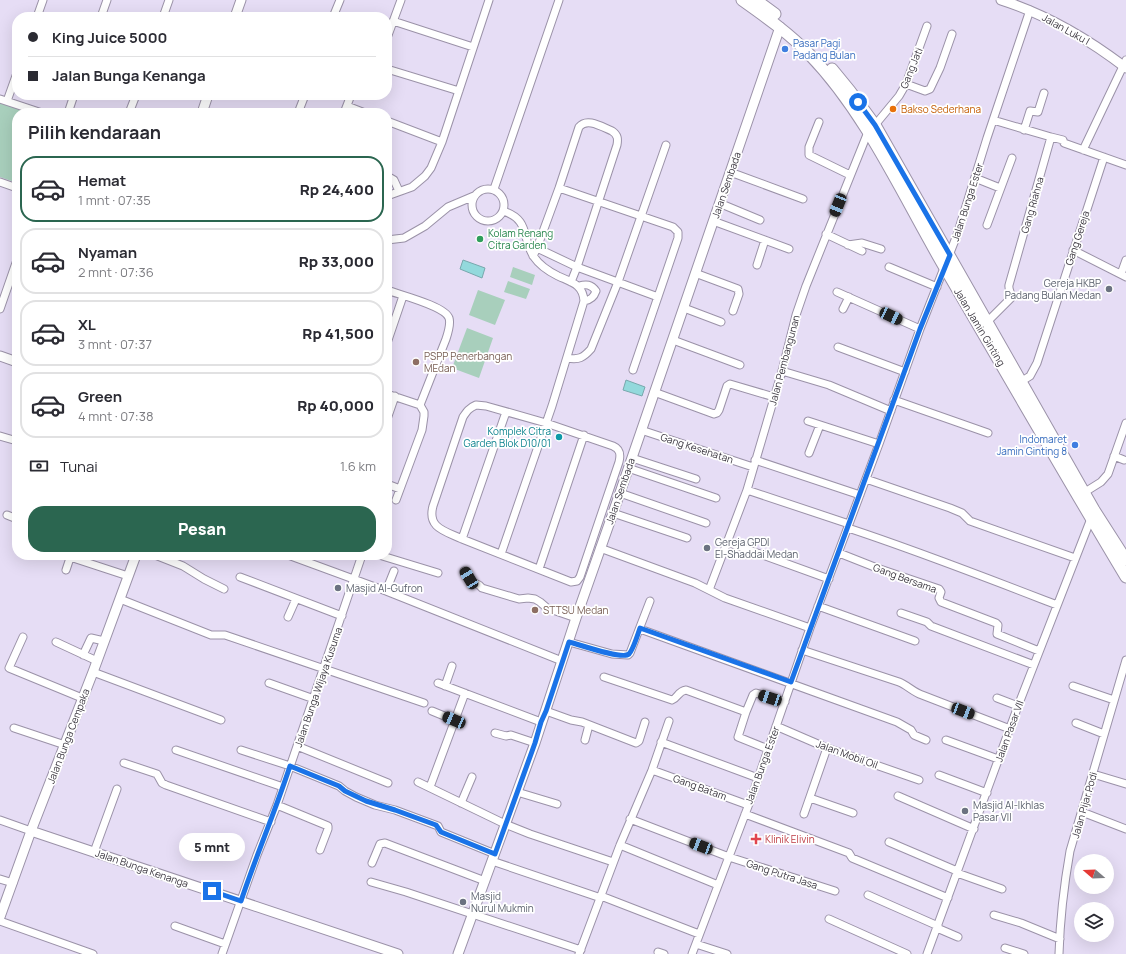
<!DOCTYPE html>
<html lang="id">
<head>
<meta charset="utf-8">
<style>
	body { margin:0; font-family:Manrope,sans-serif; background:#f7f7f7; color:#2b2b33; height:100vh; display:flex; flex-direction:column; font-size:15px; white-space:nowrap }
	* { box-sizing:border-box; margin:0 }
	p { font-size:13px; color:#7c7c81 }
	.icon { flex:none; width:22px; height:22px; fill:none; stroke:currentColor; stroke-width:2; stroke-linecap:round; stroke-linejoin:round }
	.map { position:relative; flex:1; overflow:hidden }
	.details { position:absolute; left:12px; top:108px; width:380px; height:452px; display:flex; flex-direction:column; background:#fff; border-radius:16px; box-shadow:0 4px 16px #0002 }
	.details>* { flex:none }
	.guide { position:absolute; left:12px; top:12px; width:380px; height:88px; border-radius:16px; box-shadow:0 4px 16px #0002; display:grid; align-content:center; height:88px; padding:0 16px; background:#fff }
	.needle { width:26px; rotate:289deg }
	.tools { position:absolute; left:1074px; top:854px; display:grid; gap:8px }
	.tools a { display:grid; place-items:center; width:40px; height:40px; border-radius:50%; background:#fff; box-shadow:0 4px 16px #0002; font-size:20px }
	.end { position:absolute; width:18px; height:18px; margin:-9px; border:5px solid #1a73e8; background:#fff; box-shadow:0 0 0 2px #fff }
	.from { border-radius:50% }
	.bubble { position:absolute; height:28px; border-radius:14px; background:#fff; box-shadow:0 4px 16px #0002; font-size:13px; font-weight:800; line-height:28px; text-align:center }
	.car { position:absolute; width:12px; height:24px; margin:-12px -6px; border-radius:5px; box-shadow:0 0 3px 1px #0007; background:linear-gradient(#222 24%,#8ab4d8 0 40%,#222 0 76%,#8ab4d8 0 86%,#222 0) }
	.guide b { display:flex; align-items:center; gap:14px; height:38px; font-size:15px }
	.guide b+b { border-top:1px solid #e1e1e2 }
	.guide i { width:10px; height:10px; background:#2b2b33 }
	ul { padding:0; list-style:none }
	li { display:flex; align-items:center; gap:12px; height:66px; margin:0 8px 6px; padding:0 8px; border:2px solid #e1e1e2; border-radius:16px }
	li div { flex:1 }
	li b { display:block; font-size:15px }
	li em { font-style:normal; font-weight:800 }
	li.on { border-color:#2b6650 }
	li>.icon { width:36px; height:36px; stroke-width:1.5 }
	h2 { padding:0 16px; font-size:18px; line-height:48px }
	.pay { display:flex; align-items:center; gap:10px; height:44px; padding:0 16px; font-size:15px }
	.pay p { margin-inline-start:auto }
	.cta { display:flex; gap:8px; margin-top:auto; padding:8px 16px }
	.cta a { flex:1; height:46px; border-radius:16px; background:#2b6650; color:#fff; font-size:16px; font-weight:800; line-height:46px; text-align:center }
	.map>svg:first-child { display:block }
	.grass { fill:#a8cfbc }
	.water { fill:#93d9dc; stroke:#78a8ad }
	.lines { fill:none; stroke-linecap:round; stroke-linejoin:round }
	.minor-casing { stroke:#9b92a8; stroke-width:9 }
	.tertiary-casing { stroke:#9b92a8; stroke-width:11 }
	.primary-casing { stroke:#9b92a8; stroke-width:13 }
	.minor { stroke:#fff; stroke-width:7 }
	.tertiary { stroke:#fff; stroke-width:9 }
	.primary { stroke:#fff; stroke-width:11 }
	.route { stroke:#1a73e8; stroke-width:5 }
	.shop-dot { fill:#3f7fe0; stroke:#fff; stroke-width:1.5 }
	.food-dot { fill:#e8710a; stroke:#fff; stroke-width:1.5 }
	.leisure-dot { fill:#2e9e5b; stroke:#fff; stroke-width:1.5 }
	.worship-dot { fill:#6b7280; stroke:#fff; stroke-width:1.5 }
	.education-dot { fill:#8d6e63; stroke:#fff; stroke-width:1.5 }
	.culture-dot { fill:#0f9aa8; stroke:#fff; stroke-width:1.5 }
	.health-dot { fill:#e0444e; stroke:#fff; stroke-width:1.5 }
	.labels { text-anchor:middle; stroke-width:3.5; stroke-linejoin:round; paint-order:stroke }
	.street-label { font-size:10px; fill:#3a363f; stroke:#fff }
	.shop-label { font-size:10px; fill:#366cbe; stroke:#fff; text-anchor:start }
	.food-label { font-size:10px; fill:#c56008; stroke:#fff; text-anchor:start }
	.leisure-label { font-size:10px; fill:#27864d; stroke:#fff; text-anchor:start }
	.worship-label { font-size:10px; fill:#5b616d; stroke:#fff; text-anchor:start }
	.education-label { font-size:10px; fill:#785e54; stroke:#fff; text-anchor:start }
	.culture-label { font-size:10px; fill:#0d838f; stroke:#fff; text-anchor:end }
	.health-label { font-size:10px; fill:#be3a42; stroke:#fff; text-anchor:start }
</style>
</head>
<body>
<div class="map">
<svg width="1126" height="954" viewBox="0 0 1126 954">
	<rect width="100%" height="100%" fill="#e6ddf5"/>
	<path class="grass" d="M 0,101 L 36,113 L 17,113 L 17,183 L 0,177 Z
		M 513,267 L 535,275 L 532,285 L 510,277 Z
		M 508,281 L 530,289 L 526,299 L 504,292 Z
		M 478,290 L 505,300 L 495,325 L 469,315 Z
		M 467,328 L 493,338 L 479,378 L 452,368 Z"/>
	<path class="water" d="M 463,260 L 485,268 L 482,278 L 460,269 Z
		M 626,380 L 645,387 L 642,396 L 623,390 Z"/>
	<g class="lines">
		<g class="minor-casing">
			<path id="minor" d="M 37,17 L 43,0
				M 101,17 L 107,0
				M 163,17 L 169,0
				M 333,17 L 340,0
				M 393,21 L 473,47
				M 387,38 L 401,0
				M 387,69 L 459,91
				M 906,84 L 925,91 L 930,89 L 940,68 L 952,34
				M 0,99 L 42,113
				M 7,101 L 17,73
				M 347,106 L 365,113
				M 68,113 L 74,95
				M 129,113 L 136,95
				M 298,113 L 305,95
				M 344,113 L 351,95
				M 387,121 L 442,142
				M 819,122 L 809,147 L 809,155 L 850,175
				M 875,125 L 899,96 L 906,84 L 927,26
				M 1024,130 L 1030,111 L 1038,112 L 1044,93
				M 1051,137 L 1063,140 L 1064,143 L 1126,165
				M 1083,150 L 1126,60
				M 730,172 L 803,199
				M 387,176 L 394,180 L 399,191
				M 975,178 L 1000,188
				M 0,182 L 17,188
				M 559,188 L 673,227 L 678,232 L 678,238 L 633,370
				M472 205a16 16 0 1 1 32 0a16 16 0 1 1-32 0Z
				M 494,189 L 559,0
				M 387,196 L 412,187 L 425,176 L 431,168 L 442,142 L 489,0
				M 719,203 L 760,220
				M 713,221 L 789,249
				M 987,225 L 1012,158
				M 826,234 L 862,251
				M 387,240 L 404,238 L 425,226 L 448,207 L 474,196
				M 848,245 L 862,243 L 881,249
				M 537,248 L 577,267 L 658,297
				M 1073,250 L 1126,277
				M 533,256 L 537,248 L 559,188 L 579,127 C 587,117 602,127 612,131 C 618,135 618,139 617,145 L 577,267 L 571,282
				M 757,265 L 765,240
				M 889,267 L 937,287
				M 695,273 L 738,289 L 739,294 L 733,311
				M 1121,274 L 1126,260
				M 579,286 C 586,284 591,284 596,291 C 594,297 591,300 584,301
				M 387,290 C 400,295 445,306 449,318 C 451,324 448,333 446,339 L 420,405
				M 837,292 L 920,329
				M 684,308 L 721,322
				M 0,309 L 17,260
				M 843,309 L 849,297
				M 987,322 L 1011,298 C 1012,293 1008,290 1009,285 L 1051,137 L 993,120
				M 673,340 L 740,365
				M 387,343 L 403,296
				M 838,347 L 905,372
				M 567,358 C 579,360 583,358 591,349 L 618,282 L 666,145
				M 782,371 L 829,385 L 891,411
				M 1022,381 L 1030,376 L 1037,363 L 1104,157
				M 654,392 L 714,414 L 717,413 L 719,410 L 727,386 L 730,384 L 774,397
				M 387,394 L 420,405 L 424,412 L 424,416 L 422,430 L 396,500
				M 894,400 L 988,433
				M 476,405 L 486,406 L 546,423 L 613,446 C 620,449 621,454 619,462 L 580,577 L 577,581 L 571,582 L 462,539 C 445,531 427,528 433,506 L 463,417 C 467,411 469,408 476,405 Z
				M 387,419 L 395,396
				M 808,421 L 879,444
				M 641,430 L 753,467
				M 0,436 L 17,441
				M 809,453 L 820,425
				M 1114,456 L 1124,460
				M 632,458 L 696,479
				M 755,460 L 860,495
				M 628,468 L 716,498
				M 866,479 L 950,508 L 962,513 L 970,521 L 1075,558
				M 387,484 L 400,489
				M 747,490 L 849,524
				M 1085,492 L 1101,482 L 1108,474 L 1126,423
				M 620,493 L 706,523
				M 613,513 L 687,538
				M 7,515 L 17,519
				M 848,528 C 918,551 987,578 1057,605
				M 462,539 L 506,412
				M 727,542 L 829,579
				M 600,548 L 695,583 L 725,598 L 810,628
				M 839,553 L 877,568 L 939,589 L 941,592 L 939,598 L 941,602 L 996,623 L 998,625 L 997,634 L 1039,651
				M 501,554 L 552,406 L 584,301 C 583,284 571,282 558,276 C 548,271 540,266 534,257 C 521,238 531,220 503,211
				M 155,555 L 183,566 L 204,579 L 224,589
				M 288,555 L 386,591 L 562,661
				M 379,555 L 438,573
				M 70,557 L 128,576
				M 539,569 L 584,435
				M 66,570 L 71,555
				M 464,571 L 470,581 L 479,585 L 482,588 L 519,599 L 528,598 L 535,599 L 540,602 L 547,608 L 576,618
				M 240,577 L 342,616
				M 709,590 L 747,490 L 782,371 L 796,315 L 806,286 L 868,132
				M 386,591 L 394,571
				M 120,599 L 211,635 L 225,635 L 424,703
				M 818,606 L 915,641
				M 901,613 L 927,622 L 931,626 L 1034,665
				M 288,617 L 296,599
				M 640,629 L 897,722 L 911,730 L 914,735 L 926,740
				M 23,637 L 9,668 L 82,698
				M 56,642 L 97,661
				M 569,642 L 612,654 L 628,655 L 630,653 L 650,601
				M 802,650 L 899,682 C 907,685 913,692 922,695 L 1010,729
				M 83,655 L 91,638 L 104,641
				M 93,672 L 221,720
				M 604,677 L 672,700 C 678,698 678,691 686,690 L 746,712 L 753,695 L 756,693 L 785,702
				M 269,683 L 314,699
				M 438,683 L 541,722
				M 445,686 L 452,666
				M 1073,686 L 1114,700
				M 997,698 L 1018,706
				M 432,711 L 454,720
				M 546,711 L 571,720 L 582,722 L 636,743 L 639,741 L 645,722
				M 746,712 L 738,737 L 768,749
				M 1076,723 L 1104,734
				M 776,726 L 827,748 L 919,780
				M 14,728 L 65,745
				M 495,733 L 506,736 L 511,735 L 535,743
				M 585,740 L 589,725
				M 946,740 L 998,759
				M 661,742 L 758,778
				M 297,746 L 388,783
				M 176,750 L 283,787
				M 241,750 L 290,766 L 339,786 L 345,791 L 356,797 L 375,805 L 395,810 L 438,826 L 441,832 L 495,854
				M 124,763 L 157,774 L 162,783 L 166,785 L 271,822
				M 652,770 L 748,805
				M 1093,774 L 1126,784
				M 939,775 L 987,793
				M 418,782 L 505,824 L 530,834 L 613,862
				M 430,787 L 465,693
				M 517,792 L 557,804
				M 898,796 L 974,829
				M 810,798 L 853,813
				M 461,803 L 472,777
				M 277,805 L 328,826 L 328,829 L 320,850
				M 1082,812 L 1126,829
				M 745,814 L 849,853 L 852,858 L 948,898
				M 804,814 L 827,748
				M 630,819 L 729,857 L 835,891
				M 0,820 L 31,831
				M 889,842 L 957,871
				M 620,845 L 718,885
				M 94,852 L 117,789
				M 492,861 L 601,898
				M 372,863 L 380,844 L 385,843 L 485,881
				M 957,873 L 1002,889
				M 0,879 L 13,883
				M 371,882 L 406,892 L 581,950
				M 868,895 L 938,926
				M 601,896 L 699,934
				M 994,915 L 1021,923 L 1060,939
				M 829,919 L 907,954
				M 0,921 L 93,954
				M 175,926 L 225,944
				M 937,928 L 958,937
				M 696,944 L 727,954
				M 1005,948 L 1024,954
				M 658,952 L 664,954
				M 222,954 L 257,855 L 277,805 L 362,555
				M 579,954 L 620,845 L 652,770 L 669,721
				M 692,954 L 752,796 L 810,628 L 879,444 L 920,329 L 957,235 L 987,138 L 1030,10
				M 927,954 L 1018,706 L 1092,516
				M 1059,954 C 1060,919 1064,885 1070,851 L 1126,660"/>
		</g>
		<g class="tertiary-casing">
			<path id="tertiary" d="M 1001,0 C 1048,15 1087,38 1126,68
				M 235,17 L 241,0
				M 202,113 L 208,95
				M 0,356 L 17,362
				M 31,831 L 398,954
				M 0,917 L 31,831 L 93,672 L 136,555
				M 458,954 L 535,743 L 576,618 L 613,513 L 780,27"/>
		</g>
		<g class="primary-casing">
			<path id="primary" d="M 742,0 C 766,17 790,34 810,55 C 867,114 904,198 945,268 C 1005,371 1065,475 1126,577
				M 756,0 L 775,14
				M 832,69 L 850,91 L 875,125 L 1094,510 L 1126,560"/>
		</g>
		<use href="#minor" class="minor"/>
		<use href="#tertiary" class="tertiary"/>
		<use href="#primary" class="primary"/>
	</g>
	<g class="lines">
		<path class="route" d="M 212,891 L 241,901 C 256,856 275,812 290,766 L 339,786 L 345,791 L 366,801 L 395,810 L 436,825 L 441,832 L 495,854 L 535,743 L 541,722 L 546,711 L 569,642 C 578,644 622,660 629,654 C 633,650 638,634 640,628 L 791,682 L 920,329 L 950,255 L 875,125 L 858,102"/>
	</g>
	<g class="shop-dot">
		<circle cx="785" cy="49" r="4"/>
		<circle cx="1075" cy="445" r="4"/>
	</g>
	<circle class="food-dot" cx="893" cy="109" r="4"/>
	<circle class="leisure-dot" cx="480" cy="239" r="4"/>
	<g class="worship-dot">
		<circle cx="1109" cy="289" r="4"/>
		<circle cx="707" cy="548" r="4"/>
		<circle cx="338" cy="588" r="4"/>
		<circle cx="965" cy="811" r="4"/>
		<circle cx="463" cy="902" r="4"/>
	</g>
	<g class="education-dot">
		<circle cx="416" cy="362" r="4"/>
		<circle cx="535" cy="610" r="4"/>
	</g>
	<circle class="culture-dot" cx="559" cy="437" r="4"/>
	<path class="health-dot" d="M754 833h4v4h4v4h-4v4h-4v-4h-4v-4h4z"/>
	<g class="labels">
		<g class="street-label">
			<text transform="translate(1066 29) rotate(29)" y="4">Jalan Luku I</text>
			<text transform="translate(911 68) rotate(-68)" y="4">Gang Jati</text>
			<text transform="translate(726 185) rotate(-71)" y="4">Jalan Sembada</text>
			<text transform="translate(967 202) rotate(-72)" y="4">Jalan Bunga Ester</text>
			<text transform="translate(1032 205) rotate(-74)" y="4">Gang Riahna</text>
			<text transform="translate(1077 238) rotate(-72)" y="4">Gang Gereja</text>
			<text transform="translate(980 327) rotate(59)" y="4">Jalan Jamin Ginting</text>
			<text transform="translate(784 360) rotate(-75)" y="4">Jalan Pembangunan</text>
			<text transform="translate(697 448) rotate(18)" y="4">Gang Kesehatan</text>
			<text transform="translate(620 491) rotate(-71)" y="4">Jalan Sembada</text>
			<text transform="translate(905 578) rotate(20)" y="4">Gang Bersama</text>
			<text transform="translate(318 687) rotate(-71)" y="4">Jalan Bunga Wijaya Kusuma</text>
			<text transform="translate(1009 731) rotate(-70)" y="4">Jalan Pasar VII</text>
			<text transform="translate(68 736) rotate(-69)" y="4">Jalan Bunga Cempaka</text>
			<text transform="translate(847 754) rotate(20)" y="4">Jalan Mobil Oil</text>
			<text transform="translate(762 765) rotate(-70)" y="4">Jalan Bunga Ester</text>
			<text transform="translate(700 787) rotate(20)" y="4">Gang Batam</text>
			<text transform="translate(1084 805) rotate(-74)" y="4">Jalan Pijar Podi</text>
			<text transform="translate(142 868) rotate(19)" y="4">Jalan Bunga Kenanga</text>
			<text transform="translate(782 874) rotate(18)" y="4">Gang Putra Jasa</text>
		</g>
		<g class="shop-label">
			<text x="793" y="47">Pasar Pagi<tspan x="793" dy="12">Padang Bulan</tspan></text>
			<text x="1067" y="443" text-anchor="end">Indomaret<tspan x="1067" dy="12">Jamin Ginting 8</tspan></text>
		</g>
		<g class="food-label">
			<text x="901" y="113">Bakso Sederhana</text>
		</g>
		<g class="leisure-label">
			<text x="488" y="237">Kolam Renang<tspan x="488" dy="12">Citra Garden</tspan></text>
		</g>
		<g class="worship-label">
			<text x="1101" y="287" text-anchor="end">Gereja HKBP<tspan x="1101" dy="12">Padang Bulan Medan</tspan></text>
			<text x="715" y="546">Gereja GPDI<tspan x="715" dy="12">El-Shaddai Medan</tspan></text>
			<text x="346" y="592">Masjid Al-Gufron</text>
			<text x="973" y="809">Masjid Al-Ikhlas<tspan x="973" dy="12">Pasar VII</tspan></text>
			<text x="471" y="900">Masjid<tspan x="471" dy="12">Nurul Mukmin</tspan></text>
		</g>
		<g class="education-label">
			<text x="424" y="360">PSPP Penerbangan<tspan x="424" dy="12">MEdan</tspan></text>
			<text x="543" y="614">STTSU Medan</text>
		</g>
		<g class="culture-label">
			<text x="551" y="435">Komplek Citra<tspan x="551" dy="12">Garden Blok D10/01</tspan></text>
		</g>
		<g class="health-label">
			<text x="765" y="843">Klinik Elivin</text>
		</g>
	</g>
</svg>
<div class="tools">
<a><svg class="needle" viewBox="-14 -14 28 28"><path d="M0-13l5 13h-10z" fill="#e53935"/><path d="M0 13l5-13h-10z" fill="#7c7c81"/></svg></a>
<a><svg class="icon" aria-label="layers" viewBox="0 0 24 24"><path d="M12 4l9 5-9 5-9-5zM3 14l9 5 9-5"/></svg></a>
</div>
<i class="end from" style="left:858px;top:102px"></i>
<i class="end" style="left:212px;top:891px"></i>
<div class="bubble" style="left:179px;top:833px;width:66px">5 mnt</div>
<i class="car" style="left:838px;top:205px;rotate:202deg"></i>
<i class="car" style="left:891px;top:316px;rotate:115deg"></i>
<i class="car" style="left:469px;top:578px;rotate:329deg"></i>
<i class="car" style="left:770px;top:698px;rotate:288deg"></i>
<i class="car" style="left:963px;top:711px;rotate:111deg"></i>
<i class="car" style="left:454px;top:720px;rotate:293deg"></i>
<i class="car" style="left:701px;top:846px;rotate:291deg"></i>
<div class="guide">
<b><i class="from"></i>King Juice 5000</b>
<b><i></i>Jalan Bunga Kenanga</b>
</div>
<section class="details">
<h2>Pilih kendaraan</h2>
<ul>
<li class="on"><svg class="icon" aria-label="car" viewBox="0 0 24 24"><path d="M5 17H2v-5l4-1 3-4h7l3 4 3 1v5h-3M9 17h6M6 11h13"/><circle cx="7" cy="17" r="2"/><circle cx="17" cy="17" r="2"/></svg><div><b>Hemat</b><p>1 mnt · 07:35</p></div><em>Rp 24,400</em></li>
<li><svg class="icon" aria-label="car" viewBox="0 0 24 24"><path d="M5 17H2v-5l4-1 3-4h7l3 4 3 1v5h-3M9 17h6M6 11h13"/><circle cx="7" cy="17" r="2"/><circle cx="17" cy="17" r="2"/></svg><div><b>Nyaman</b><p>2 mnt · 07:36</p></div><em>Rp 33,000</em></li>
<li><svg class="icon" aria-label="car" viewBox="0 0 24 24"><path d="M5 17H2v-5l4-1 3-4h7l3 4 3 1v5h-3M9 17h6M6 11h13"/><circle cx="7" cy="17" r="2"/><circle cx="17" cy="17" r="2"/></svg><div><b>XL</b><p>3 mnt · 07:37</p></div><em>Rp 41,500</em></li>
<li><svg class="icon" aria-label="car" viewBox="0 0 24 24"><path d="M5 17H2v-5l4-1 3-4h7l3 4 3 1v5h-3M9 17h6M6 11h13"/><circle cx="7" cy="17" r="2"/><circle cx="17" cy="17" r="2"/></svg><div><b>Green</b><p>4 mnt · 07:38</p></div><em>Rp 40,000</em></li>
</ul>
<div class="pay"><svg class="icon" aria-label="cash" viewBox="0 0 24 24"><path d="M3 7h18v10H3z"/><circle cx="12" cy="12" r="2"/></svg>Tunai<p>1.6 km</p></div>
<div class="cta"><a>Pesan</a></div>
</section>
</div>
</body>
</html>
